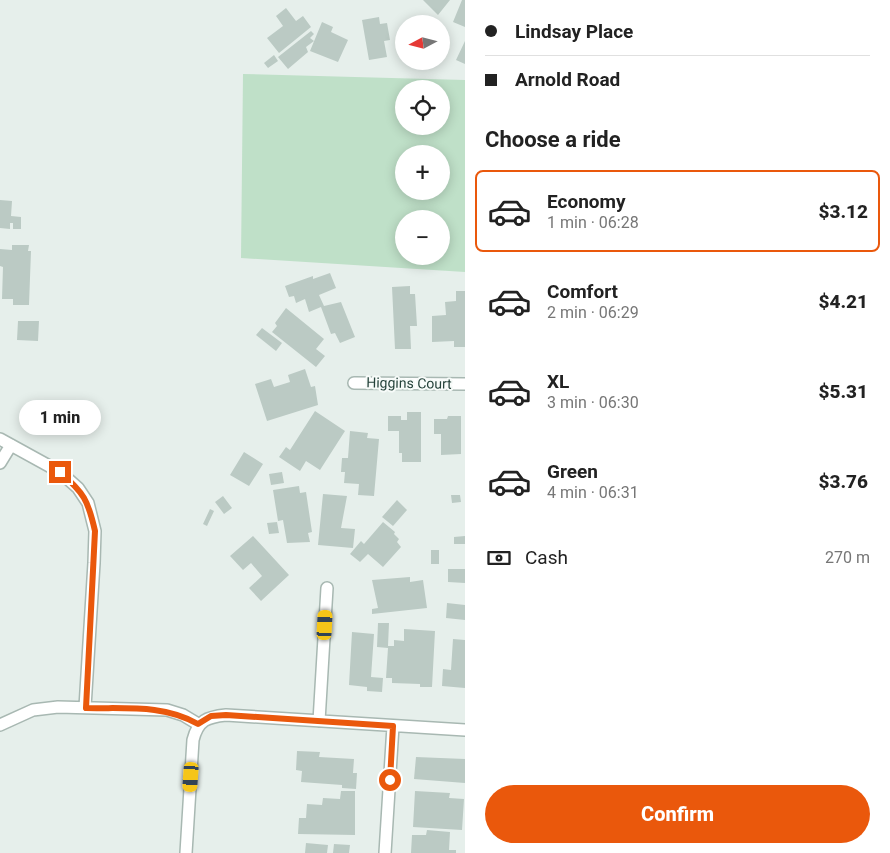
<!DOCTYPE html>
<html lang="en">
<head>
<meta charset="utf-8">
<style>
	body { margin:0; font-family:Roboto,sans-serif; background:#f6f6f6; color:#222; height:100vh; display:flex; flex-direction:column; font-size:19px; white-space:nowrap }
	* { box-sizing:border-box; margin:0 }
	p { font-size:16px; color:#767676 }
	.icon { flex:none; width:28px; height:28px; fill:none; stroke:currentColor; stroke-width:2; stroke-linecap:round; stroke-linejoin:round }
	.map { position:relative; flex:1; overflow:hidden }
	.drawer { display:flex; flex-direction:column; background:#fff; width:425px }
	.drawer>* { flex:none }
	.hud { display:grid; align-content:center; height:110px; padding:0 20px; background:#fff }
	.needle { width:32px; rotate:263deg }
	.fabs { position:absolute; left:395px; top:15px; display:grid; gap:10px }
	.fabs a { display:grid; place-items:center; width:55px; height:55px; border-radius:50%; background:#fff; box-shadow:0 2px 12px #0003; font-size:25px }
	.end { position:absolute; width:22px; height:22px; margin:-11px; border:6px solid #ea580c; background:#fff; box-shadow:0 0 0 2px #fff }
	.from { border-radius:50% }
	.bubble { position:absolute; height:35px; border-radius:18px; background:#fff; box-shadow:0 2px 12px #0003; font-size:16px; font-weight:800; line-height:35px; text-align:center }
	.car { position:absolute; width:15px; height:30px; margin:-15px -8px; border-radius:6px; box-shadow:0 0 4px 1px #0007; background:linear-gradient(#f5c518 24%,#345 0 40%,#f5c518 0 76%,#345 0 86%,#f5c518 0) }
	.hud b { display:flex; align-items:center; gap:18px; height:48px; font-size:19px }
	.hud b+b { border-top:1px solid #e0e0e0 }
	.hud i { width:12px; height:12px; background:#222 }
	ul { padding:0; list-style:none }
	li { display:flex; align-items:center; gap:15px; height:82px; margin:0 10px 8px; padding:0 10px; border:2px solid transparent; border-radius:8px }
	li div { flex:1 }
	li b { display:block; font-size:19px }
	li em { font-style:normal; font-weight:800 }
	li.on { border-color:#ea580c }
	li>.icon { width:45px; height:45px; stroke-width:1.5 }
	h2 { padding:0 20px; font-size:22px; line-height:60px }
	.pay { display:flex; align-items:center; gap:12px; height:55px; padding:0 20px; font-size:19px }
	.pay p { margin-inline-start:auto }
	.cta { display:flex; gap:10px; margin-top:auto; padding:10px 20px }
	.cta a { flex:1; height:58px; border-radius:30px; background:#ea580c; color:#fff; font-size:20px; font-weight:800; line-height:58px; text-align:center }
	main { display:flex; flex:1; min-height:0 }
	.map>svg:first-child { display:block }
	.green { fill:#bfe0c8; fill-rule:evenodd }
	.building { fill:#bbcac4 }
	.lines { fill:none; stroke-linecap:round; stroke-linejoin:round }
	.minor-casing { stroke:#a8b8b2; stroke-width:14 }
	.minor { stroke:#fff; stroke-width:11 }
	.route { stroke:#ea580c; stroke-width:6 }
	.labels { text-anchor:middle; stroke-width:4; stroke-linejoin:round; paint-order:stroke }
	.street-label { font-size:14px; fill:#24423a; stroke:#f7fbf9 }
</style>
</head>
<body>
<main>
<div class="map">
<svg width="465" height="853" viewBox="0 0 465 853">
	<rect width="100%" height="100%" fill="#e6efeb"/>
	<path class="green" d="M 243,74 L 465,80 L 465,272 L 241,258 ZM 404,89 L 441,89 L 441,126 L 404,126 ZM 404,154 L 441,154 L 441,191 L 404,191 ZM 404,219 L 441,219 L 441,256 L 404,256 Z"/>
	<path class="building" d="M 423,0 L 450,0 L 438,15 Z
		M 462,0 L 465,0 L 465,27 L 453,22 Z
		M 286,8 L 296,21 L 303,16 L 311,27 L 279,53 L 267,38 L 283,26 L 276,16 Z
		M 379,17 L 380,24 L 387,23 L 390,40 L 384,41 L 387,57 L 369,60 L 362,20 Z
		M 322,22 L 333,27 L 331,32 L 348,40 L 338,62 L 310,51 Z
		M 311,31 L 314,34 L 310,38 L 314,41 L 306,47 L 308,52 L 288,69 L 278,57 Z
		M 465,41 L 465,64 L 456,60 Z
		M 274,55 L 278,61 L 268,68 L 264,63 Z
		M 0,200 L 12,201 L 11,216 L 21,217 L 21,229 L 13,229 L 13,223 L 10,223 L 10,229 L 0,228 Z
		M 12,245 L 29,245 L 28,251 L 31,251 L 29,305 L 13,305 L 13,299 L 2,299 L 3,267 L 0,266 L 0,249 L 12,250 Z
		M 330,273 L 336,288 L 319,295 L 324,306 L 341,302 L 355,337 L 340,343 L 335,333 L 331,334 L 321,307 L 309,312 L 305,299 L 296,303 L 294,296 L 289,297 L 285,286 L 313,276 L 313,279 Z
		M 410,286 L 410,294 L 415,294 L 417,326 L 410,326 L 411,349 L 395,349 L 392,287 Z
		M 456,291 L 465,291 L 465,347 L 454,347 L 454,341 L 432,342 L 432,316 L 446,315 L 445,302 L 456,301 Z
		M 286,308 L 324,339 L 316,349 L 325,356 L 316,367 L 272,332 L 277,326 L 275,323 Z
		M 18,321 L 39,321 L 38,341 L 17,340 Z
		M 262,328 L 282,343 L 276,351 L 256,335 Z
		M 305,369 L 311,387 L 315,386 L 318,405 L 267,421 L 255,384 L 271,379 L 274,387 L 290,382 L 288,375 Z
		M 315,411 L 345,431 L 320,470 L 306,461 L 300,471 L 279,457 L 286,447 L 290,450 Z
		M 407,412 L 421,412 L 421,462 L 402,462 L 402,453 L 399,453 L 399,431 L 388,431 L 388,416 L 401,416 L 401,420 L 407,420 Z
		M 448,416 L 461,416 L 461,454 L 441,455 L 441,434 L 434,434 L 434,419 L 447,419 Z
		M 350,431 L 368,433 L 367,438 L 379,439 L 374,496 L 358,495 L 359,484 L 344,483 L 345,472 L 341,472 L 342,458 L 348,458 Z
		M 244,452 L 263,464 L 249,486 L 230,475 Z
		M 282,472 L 284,483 L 271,485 L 269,474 Z
		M 299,486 L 300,493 L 306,492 L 312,532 L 308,533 L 310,542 L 287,543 L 283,520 L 278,521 L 273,490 Z
		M 323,494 L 347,496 L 341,528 L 355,529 L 353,548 L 318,545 Z
		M 451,495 L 460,495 L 461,502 L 452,503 Z
		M 223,496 L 232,508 L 224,514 L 215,502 Z
		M 397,500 L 407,510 L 393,526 L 382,517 Z
		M 210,509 L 214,511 L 207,526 L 203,524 Z
		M 277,522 L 279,533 L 269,534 L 267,523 Z
		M 383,522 L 395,532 L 394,534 L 399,539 L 397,542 L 401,547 L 383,567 L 368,554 L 360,562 L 350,554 L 361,541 L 364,544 Z
		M 253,536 L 289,575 L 261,601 L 249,588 L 262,576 L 251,563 L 243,570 L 230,556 Z
		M 465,536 L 465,544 L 454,544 L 454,537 Z
		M 431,550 L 439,550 L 439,564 L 431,564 Z
		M 448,569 L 465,569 L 465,583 L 448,582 Z
		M 410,577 L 410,582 L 423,580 L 427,608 L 372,614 L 372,609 L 378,608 L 372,580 Z
		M 447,603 L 465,605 L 465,620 L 446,618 Z
		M 378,623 L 389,623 L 388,646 L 394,646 L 394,640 L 404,641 L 404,629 L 435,631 L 432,687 L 420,687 L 420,684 L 392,683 L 392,678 L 386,678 L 388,648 L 377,647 Z
		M 352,632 L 374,634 L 371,677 L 383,678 L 382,692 L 367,691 L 367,687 L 349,685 Z
		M 453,639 L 465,640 L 465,688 L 442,686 L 443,669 L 451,670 Z
		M 297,751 L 320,752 L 319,757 L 354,759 L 353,773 L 357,773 L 356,789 L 342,788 L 342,785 L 301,782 L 302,771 L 296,770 Z
		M 416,757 L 465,759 L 465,783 L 414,779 Z
		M 341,791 L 355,791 L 355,835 L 298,834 L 299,818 L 306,818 L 307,804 L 322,805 L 323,798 L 340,799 Z
		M 415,791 L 450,793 L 449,798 L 464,799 L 462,830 L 413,827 Z
		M 427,830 L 450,832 L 449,850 L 456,850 L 456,853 L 411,853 L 412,835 L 426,835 Z
		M 306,843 L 328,845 L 327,853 L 305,853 Z
		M 334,844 L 350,845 L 349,853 L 333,853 Z"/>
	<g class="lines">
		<g class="minor-casing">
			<path id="minor" d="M 354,383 L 465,384
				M 0,439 L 60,472 L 78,488 L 88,503 L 95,531 L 94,563 L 85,707
				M 0,463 L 11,445
				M 319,721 L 327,588
				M 0,725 L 33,710 L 58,707 L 167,710 L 183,715 L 198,724
				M 186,853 L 193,740 C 198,720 207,717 226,715 L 465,730
				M 385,853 L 393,726"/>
		</g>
		<use href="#minor" class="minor"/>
	</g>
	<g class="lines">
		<path class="route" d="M 60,472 C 84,493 88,500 95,531 L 86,708 C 125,709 163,704 198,724 L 211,716 L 226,715 L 393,726 L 390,780"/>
	</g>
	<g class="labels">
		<g class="street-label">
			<text transform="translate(409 383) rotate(1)" y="5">Higgins Court</text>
		</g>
	</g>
</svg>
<div class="fabs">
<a><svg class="needle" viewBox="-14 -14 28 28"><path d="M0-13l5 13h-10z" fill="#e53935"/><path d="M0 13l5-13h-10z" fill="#767676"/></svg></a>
<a><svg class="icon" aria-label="locate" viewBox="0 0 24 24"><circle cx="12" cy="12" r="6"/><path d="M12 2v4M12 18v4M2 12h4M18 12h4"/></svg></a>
<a>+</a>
<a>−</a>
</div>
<i class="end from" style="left:390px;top:780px"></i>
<i class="end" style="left:60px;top:472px"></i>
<div class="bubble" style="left:19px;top:400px;width:82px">1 min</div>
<i class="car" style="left:325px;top:625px;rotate:3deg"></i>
<i class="car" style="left:191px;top:777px;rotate:184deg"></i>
</div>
<section class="drawer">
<div class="hud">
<b><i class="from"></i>Lindsay Place</b>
<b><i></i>Arnold Road</b>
</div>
<h2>Choose a ride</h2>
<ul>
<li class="on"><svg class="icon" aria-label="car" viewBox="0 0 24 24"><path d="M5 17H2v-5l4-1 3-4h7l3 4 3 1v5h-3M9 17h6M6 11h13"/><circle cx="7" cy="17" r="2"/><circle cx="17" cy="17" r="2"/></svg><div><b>Economy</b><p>1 min · 06:28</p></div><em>$3.12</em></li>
<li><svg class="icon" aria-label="car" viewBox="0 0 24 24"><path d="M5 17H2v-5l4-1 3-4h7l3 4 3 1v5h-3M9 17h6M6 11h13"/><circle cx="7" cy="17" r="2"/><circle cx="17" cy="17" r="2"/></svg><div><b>Comfort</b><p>2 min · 06:29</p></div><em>$4.21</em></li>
<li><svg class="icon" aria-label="car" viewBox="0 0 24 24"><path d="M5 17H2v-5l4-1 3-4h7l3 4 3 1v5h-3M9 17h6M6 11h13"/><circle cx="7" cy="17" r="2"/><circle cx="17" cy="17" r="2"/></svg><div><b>XL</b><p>3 min · 06:30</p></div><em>$5.31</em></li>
<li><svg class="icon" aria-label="car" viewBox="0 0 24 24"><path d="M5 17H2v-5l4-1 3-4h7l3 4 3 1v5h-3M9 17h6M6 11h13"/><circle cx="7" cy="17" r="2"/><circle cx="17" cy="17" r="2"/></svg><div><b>Green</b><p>4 min · 06:31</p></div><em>$3.76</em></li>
</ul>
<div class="pay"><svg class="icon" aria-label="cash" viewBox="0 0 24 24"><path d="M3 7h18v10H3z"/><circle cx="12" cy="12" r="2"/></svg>Cash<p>270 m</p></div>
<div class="cta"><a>Confirm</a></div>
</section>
</main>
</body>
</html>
